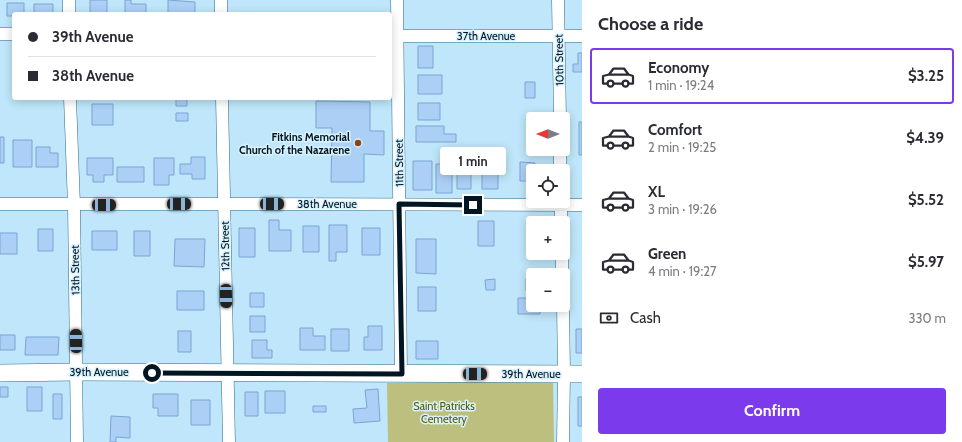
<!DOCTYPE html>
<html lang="en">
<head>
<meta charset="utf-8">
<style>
	body { margin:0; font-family:Cabin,sans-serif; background:#f2f2f3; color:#2b2b33; height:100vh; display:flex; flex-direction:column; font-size:15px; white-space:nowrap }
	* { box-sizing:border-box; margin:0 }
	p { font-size:13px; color:#7c7c81 }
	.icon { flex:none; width:22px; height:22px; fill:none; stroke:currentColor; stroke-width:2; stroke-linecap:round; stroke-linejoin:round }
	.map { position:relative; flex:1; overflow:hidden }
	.details { display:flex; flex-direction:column; background:#fff; width:380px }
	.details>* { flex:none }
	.top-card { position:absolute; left:12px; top:12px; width:380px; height:88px; border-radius:4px; box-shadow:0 2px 10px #0003; display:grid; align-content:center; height:88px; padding:0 16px; background:#fff }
	.needle { width:26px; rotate:270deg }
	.buttons { position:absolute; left:526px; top:112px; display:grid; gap:8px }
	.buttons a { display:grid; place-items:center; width:44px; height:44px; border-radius:4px; background:#fff; box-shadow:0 2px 10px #0003; font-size:20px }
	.end { position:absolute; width:18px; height:18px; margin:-9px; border:5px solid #001622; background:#fff; box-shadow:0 0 0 2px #fff }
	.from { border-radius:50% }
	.bubble { position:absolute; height:28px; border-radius:4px; background:#fff; box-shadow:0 2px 10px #0003; font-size:13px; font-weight:700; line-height:28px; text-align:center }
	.car { position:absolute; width:12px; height:24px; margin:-12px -6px; border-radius:5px; box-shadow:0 0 3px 1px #0007; background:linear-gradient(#222 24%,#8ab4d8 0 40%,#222 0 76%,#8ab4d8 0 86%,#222 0) }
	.top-card b { display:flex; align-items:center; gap:14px; height:38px; font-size:15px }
	.top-card b+b { border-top:1px solid #e1e1e2 }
	.top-card i { width:10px; height:10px; background:#2b2b33 }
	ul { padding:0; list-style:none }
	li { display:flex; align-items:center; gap:12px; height:56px; margin:0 8px 6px; padding:0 8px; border:2px solid transparent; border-radius:4px }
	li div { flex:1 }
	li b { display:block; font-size:15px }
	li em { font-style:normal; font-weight:700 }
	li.active { border-color:#7c3aed }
	li>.icon { width:36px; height:36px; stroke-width:1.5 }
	h2 { padding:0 16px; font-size:18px; line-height:48px }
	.pay { display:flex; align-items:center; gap:10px; height:44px; padding:0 16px; font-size:15px }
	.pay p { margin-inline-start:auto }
	.cta { display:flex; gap:8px; margin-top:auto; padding:8px 16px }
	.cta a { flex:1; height:46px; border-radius:4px; background:#7c3aed; color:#fff; font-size:16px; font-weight:700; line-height:46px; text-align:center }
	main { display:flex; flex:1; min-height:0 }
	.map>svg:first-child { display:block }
	.green { fill:#bcbf7e }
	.building { fill:#accff6; stroke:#7aa5d3 }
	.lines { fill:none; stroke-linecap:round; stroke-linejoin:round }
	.street-casing { stroke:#296d8b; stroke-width:13 }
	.secondary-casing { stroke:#296d8b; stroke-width:18 }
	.street { stroke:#fff; stroke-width:12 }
	.secondary { stroke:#fff; stroke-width:17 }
	.route { stroke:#001622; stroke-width:5 }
	.poi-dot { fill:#874416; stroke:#d7f1ff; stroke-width:1.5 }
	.labels { text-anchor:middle; stroke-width:3; stroke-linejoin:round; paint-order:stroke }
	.street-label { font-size:11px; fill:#001622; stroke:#d7f1ff }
	.poi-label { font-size:11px; font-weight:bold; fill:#001622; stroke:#d7f1ff; text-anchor:end }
	.park-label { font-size:11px; fill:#565706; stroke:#d7f1ff }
</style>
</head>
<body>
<main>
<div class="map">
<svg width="582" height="442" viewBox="0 0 582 442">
	<rect width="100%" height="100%" fill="#bfe6fa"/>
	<path class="green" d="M 553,381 L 554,442 L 388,442 L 387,383 Z"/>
	<path class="building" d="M 90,0 L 107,0 L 107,14 L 90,14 Z
		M 125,0 L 131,0 L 131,4 L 146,4 L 146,14 L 125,14 Z
		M 168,0 L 195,2 L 195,14 L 168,14 Z
		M 7,3 L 24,3 L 24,14 L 14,14 L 14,16 L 7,16 Z
		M 34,4 L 53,4 L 53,14 L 34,14 Z
		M 418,46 L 433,46 L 433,68 L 418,68 Z
		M 578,53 L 582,53 L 582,72 L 573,72 L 573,64 L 578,64 Z
		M 418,75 L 442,75 L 442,94 L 418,94 Z
		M 525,82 L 535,82 L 535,98 L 525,98 Z
		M 176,98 L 187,98 L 187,106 L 176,106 Z
		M 316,101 L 370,102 L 370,131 L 384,131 L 384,155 L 364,154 L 364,182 L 331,182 L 332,128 L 316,128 Z
		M 418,103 L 440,103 L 440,120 L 418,120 Z
		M 92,104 L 113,104 L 113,125 L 92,125 Z
		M 176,113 L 188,113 L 188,121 L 176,121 Z
		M 579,122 L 582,122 L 582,155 L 579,155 Z
		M 416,126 L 444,126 L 444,134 L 456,134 L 456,142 L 416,142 Z
		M 0,137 L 4,137 L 4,163 L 0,163 Z
		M 13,140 L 32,140 L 32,167 L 13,167 Z
		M 36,147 L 50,147 L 50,153 L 58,153 L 58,167 L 36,167 Z
		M 191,157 L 205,157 L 205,179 L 192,179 L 192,174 L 180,174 L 180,164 L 191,164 Z
		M 87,158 L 113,158 L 113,175 L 104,175 L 104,182 L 93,182 L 93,175 L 87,175 Z
		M 154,158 L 174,158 L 174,175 L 169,175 L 169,185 L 154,185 Z
		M 413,161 L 432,161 L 432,190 L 413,190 Z
		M 520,162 L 535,163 L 533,181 L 520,181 Z
		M 436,164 L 452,164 L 452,193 L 436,193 Z
		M 117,167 L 144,167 L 144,182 L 117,182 Z
		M 482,167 L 498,167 L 498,189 L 482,189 Z
		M 457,172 L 471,172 L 471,189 L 457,189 Z
		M 269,220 L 279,220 L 279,230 L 291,230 L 291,251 L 269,251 Z
		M 478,221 L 494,221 L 494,246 L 478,246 Z
		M 528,221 L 545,221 L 545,223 L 533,223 L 533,245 L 528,245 Z
		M 329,225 L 347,225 L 347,252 L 336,252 L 336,261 L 329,261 Z
		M 303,226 L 319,226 L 319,252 L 303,252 Z
		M 239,228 L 255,228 L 255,257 L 239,257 Z
		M 362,228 L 380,228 L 380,255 L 362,255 Z
		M 38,229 L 53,229 L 53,251 L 38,251 Z
		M 92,231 L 117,231 L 117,250 L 92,250 Z
		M 134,231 L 150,231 L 150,256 L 134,256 Z
		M 0,233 L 17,233 L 17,254 L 0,254 Z
		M 175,239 L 205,239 L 204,267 L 174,266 Z
		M 416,239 L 436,239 L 436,274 L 416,273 Z
		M 495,279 L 495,290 L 486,290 L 485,280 Z
		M 526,279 L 533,280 L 533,291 L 526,291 Z
		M 418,287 L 436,287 L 436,311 L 418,311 Z
		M 177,291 L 204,291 L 204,310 L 177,310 Z
		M 250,293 L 264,293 L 264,307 L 250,307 Z
		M 518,298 L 533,298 L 533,305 L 540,305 L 540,314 L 518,314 Z
		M 250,316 L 265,316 L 265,332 L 250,332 Z
		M 368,326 L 382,326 L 382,350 L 364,350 L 364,337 L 368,337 Z
		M 300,328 L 313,328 L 313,336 L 325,336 L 325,350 L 300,350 Z
		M 331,329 L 349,329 L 349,351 L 331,351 Z
		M 576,329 L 582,329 L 582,353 L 576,353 Z
		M 178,331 L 191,331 L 191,352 L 178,352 Z
		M 0,335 L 15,335 L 15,350 L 0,350 Z
		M 26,337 L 59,337 L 58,355 L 25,355 Z
		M 252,340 L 267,340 L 267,350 L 272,350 L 272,358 L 252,358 Z
		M 416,341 L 438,341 L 438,359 L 416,359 Z
		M 0,387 L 8,387 L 8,397 L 0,397 Z
		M 27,387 L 42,387 L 42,411 L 27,411 Z
		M 378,389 L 380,421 L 354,423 L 353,409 L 367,408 L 365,390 Z
		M 265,391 L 285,391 L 285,413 L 265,413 Z
		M 245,392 L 258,392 L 258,416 L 245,416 Z
		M 53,394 L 62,394 L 62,419 L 53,419 Z
		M 153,394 L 178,394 L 178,416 L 158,416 L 158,408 L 153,408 Z
		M 578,397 L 582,397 L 582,426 L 578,426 Z
		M 191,400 L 210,400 L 210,425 L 191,425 Z
		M 313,406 L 326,406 L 326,412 L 313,412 Z
		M 111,416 L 130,417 L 130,438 L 116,437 L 116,442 L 110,442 Z"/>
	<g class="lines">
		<g class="street-casing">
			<path id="street" d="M 221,0 L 221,14
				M 397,0 L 401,374
				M 558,0 L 560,119
				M 69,14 L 69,0
				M 0,34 L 14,34
				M 390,36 L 582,36
				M 70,98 L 74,205 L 77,442
				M 222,98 L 229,442
				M 560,149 L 560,171
				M 561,201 L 561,223
				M 0,204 L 224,204 L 582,205
				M 562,253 L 562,275
				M 563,305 L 564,374 L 563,442"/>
		</g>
		<g class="secondary-casing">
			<path id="secondary" d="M 0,373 L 76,372 L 582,374"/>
		</g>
		<use href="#street" class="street"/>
		<use href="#secondary" class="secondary"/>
	</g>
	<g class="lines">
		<path class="route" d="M 152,373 L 402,374 L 399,204 L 473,205"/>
	</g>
	<circle class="poi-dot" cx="358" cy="143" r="4"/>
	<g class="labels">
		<g class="street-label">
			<text x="486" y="40">37th Avenue</text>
			<text transform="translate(559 60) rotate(-91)" y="4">10th Street</text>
			<text transform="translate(399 163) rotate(-91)" y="4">11th Street</text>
			<text x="327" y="208">38th Avenue</text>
			<text transform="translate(225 246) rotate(-91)" y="4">12th Street</text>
			<text transform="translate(75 270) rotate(-91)" y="4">13th Street</text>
			<text x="99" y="376">39th Avenue</text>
			<text x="531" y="378">39th Avenue</text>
		</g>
		<g class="poi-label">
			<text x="350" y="141">Fitkins Memorial<tspan x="350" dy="13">Church of the Nazarene</tspan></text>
		</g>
		<g class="park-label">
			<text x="444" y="410">Saint Patricks<tspan x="444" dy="13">Cemetery</tspan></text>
		</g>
	</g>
</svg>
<div class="buttons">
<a><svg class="needle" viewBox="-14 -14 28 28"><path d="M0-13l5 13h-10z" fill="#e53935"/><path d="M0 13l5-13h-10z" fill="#7c7c81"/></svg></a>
<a><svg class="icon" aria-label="locate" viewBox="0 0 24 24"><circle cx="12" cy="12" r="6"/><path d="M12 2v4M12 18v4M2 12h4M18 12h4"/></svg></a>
<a>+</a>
<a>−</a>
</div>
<i class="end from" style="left:152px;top:373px"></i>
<i class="end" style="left:473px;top:205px"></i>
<div class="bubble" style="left:440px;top:147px;width:66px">1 min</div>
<i class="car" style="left:179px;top:204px;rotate:90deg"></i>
<i class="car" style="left:272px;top:204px;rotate:90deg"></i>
<i class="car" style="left:104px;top:205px;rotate:90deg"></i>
<i class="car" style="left:226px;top:296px;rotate:179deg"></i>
<i class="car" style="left:76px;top:341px;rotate:359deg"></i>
<i class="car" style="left:475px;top:374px;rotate:90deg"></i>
<div class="top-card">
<b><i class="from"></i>39th Avenue</b>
<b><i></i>38th Avenue</b>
</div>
</div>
<section class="details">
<h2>Choose a ride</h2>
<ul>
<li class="active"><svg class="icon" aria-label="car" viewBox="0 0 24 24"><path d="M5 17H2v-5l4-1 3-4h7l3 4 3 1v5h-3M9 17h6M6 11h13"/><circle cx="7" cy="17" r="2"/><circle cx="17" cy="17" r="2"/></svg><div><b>Economy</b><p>1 min · 19:24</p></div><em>$3.25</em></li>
<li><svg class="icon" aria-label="car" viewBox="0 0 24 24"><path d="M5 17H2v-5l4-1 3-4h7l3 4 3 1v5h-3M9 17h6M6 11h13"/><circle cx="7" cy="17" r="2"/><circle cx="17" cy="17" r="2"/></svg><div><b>Comfort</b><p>2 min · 19:25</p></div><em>$4.39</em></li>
<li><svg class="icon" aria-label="car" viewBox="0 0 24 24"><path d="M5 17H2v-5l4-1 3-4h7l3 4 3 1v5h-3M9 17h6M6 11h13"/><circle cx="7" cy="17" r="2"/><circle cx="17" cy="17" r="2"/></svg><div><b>XL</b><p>3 min · 19:26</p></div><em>$5.52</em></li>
<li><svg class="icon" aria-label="car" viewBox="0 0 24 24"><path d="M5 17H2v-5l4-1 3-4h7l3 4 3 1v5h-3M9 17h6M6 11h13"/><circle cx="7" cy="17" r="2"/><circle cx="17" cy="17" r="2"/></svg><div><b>Green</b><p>4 min · 19:27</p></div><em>$5.97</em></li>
</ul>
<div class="pay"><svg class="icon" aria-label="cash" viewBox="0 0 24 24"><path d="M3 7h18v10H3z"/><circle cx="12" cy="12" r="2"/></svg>Cash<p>330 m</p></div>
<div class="cta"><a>Confirm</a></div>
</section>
</main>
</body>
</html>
